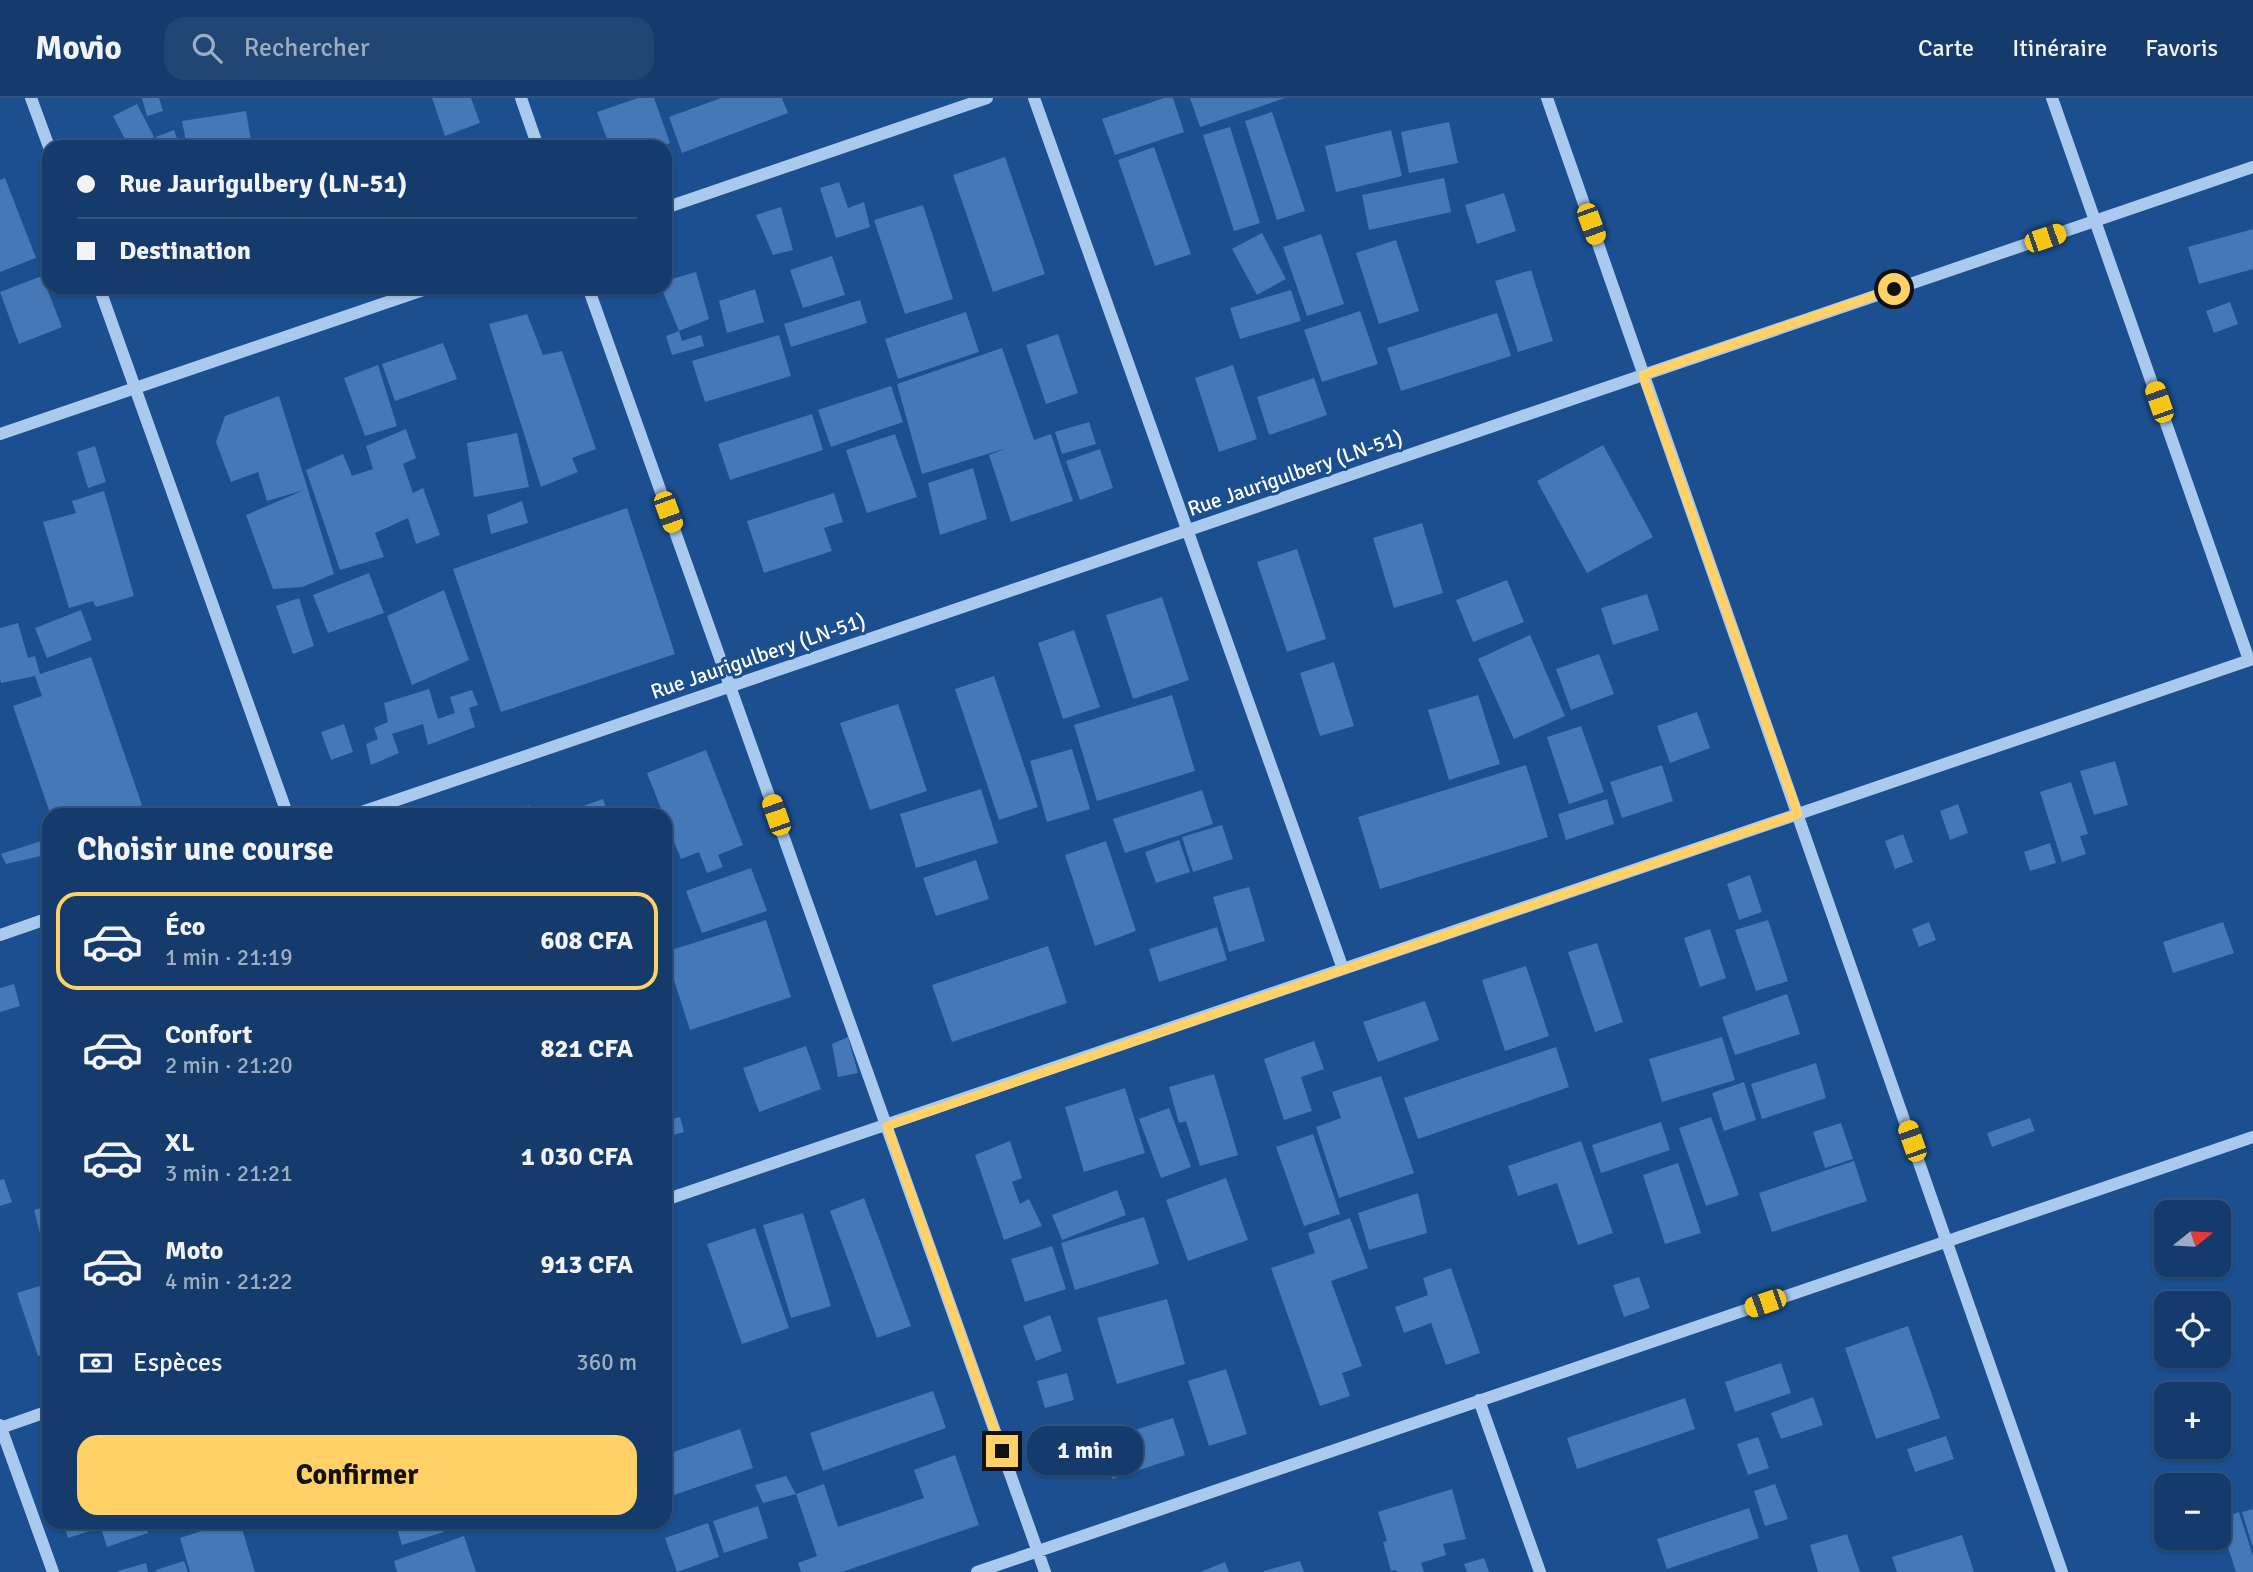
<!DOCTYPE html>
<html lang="fr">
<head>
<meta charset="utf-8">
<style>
	body { margin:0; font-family:Signika,sans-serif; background:#214673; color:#f1f3f6; height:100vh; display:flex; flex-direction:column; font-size:26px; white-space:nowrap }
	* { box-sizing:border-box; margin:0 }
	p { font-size:23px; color:#9dadc1 }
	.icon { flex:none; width:38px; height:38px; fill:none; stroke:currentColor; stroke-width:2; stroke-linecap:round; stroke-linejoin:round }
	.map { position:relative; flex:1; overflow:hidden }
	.drawer { position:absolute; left:42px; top:710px; width:630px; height:721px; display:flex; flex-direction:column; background:#143b6b; border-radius:21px; box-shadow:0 2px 5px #0004,0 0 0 2px #33557e }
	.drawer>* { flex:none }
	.banner { position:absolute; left:42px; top:42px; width:630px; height:154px; border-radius:21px; box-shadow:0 2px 5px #0004,0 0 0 2px #33557e; display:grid; align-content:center; height:154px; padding:0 35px; background:#143b6b }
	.needle { width:46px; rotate:72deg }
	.fabs { position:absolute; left:2154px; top:1102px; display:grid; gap:14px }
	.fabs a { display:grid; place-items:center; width:77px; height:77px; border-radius:14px; background:#143b6b; box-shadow:0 2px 5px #0004,0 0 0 2px #33557e; font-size:35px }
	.end { position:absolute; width:32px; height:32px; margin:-16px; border:9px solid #ffd166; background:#111; box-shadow:0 0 0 4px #111 }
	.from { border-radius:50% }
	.bubble { position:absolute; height:49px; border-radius:21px; background:#143b6b; box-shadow:0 2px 5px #0004,0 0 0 2px #33557e; font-size:23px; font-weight:700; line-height:49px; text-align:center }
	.car { position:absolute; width:21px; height:42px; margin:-21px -10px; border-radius:9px; box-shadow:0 0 5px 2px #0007; background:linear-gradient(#f5c518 24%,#345 0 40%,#f5c518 0 76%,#345 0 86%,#f5c518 0) }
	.banner b { display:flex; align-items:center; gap:24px; height:66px; font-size:26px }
	.banner b+b { border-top:2px solid #33557e }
	.banner i { width:18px; height:18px; background:#f1f3f6 }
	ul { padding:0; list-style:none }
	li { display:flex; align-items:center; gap:21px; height:98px; margin:0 14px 10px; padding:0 21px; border:4px solid transparent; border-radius:21px }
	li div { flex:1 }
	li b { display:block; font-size:26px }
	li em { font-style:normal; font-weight:700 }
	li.on { border-color:#ffd166 }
	li>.icon { width:63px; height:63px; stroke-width:1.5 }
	h2 { padding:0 35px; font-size:32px; line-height:84px }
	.pay { display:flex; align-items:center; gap:18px; height:77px; padding:0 35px; font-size:26px }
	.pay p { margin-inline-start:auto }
	.action { display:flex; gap:14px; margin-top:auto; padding:14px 35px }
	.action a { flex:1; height:80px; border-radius:21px; background:#ffd166; color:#111; font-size:28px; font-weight:700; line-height:80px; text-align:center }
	header { display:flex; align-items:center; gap:42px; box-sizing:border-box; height:98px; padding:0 35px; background:#143b6b; border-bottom:2px solid #33557e }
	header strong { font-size:33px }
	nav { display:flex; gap:38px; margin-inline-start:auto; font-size:24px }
	.search { width:490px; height:63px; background:#214673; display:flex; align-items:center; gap:18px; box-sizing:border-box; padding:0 24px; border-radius:21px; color:#9dadc1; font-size:26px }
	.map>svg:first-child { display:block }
	.building { fill:#4478b7 }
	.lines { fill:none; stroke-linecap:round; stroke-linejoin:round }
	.minor { stroke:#a9c9ee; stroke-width:12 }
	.route { stroke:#ffd166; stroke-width:9 }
	.labels { text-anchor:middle; stroke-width:6; stroke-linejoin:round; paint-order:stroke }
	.street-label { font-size:21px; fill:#fff; stroke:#1b4f8f }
</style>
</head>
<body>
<header>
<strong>Movio</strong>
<div class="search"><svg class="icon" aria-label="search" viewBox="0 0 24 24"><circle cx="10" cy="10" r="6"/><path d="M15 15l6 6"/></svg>Rechercher</div>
<nav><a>Carte</a><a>Itinéraire</a><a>Favoris</a></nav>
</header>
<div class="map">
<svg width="2253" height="1474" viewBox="0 0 2253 1474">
	<rect width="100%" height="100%" fill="#1b4f8f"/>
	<path class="building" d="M 142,0 L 159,0 L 163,13 L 147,18 Z
		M 432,0 L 471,0 L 480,25 L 445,38 Z
		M 638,0 L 654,0 L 670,45 L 658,49 L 610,49 L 597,14 Z
		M 721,0 L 782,0 L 788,15 L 682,55 L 669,19 Z
		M 1164,0 L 1173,0 L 1184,34 L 1115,57 L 1102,21 Z
		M 1190,0 L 1285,0 L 1200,29 Z
		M 137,6 L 154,39 L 134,49 L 129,49 L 113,18 Z
		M 246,13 L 252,49 L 187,49 L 182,23 Z
		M 1272,14 L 1305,113 L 1277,122 L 1245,23 Z
		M 1449,24 L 1458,65 L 1409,75 L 1401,34 Z
		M 1230,29 L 1260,125 L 1234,133 L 1203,37 Z
		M 174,32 L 180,49 L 159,49 L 156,39 Z
		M 1391,32 L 1402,78 L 1336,94 L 1325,48 Z
		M 1154,49 L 1191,156 L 1155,168 L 1118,62 Z
		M 1005,59 L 1045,176 L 993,194 L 953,77 Z
		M 5,80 L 36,160 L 0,174 L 0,82 Z
		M 1444,80 L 1451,114 L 1369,132 L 1362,97 Z
		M 839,84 L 848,110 L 864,104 L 870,129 L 836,140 L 820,90 Z
		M 1504,95 L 1516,133 L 1477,146 L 1465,107 Z
		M 923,107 L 953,201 L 905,216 L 874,122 Z
		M 781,109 L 793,152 L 773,157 L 756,117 Z
		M 2253,131 L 2253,171 L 2199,186 L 2188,149 Z
		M 1262,135 L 1286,181 L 1257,197 L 1232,151 Z
		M 1321,136 L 1344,206 L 1307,218 L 1283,149 Z
		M 1396,142 L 1419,213 L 1379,226 L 1356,155 Z
		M 832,158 L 845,197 L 803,210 L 790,172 Z
		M 1531,172 L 1553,243 L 1518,254 L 1495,183 Z
		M 696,174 L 709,221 L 679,233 L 682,243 L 701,237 L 704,248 L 672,257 L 666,238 L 679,233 L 661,189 L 665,189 L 665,183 Z
		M 42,178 L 62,229 L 19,246 L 0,194 Z
		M 755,191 L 764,224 L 727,235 L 719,203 Z
		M 1291,192 L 1301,223 L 1240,241 L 1230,210 Z
		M 860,202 L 867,225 L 791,249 L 784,226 Z
		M 2230,204 L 2238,226 L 2214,235 L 2206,213 Z
		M 1360,213 L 1378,266 L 1322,284 L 1304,232 Z
		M 966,214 L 979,254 L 898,281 L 885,241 Z
		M 1497,215 L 1511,258 L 1401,293 L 1387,250 Z
		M 527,216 L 543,257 L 562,253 L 596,351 L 572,360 L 578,374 L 541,389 L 489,226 Z
		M 1058,236 L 1078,295 L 1046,306 L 1026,247 Z
		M 779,237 L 791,278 L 705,304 L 692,263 Z
		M 443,245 L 457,281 L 395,303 L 382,266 Z
		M 1002,250 L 1034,342 L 1051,336 L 1073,403 L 1011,424 L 989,357 L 1007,350 L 922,376 L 897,286 Z
		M 378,267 L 397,328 L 365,338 L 344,280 Z
		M 1233,267 L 1257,341 L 1219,354 L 1195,280 Z
		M 1314,280 L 1327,317 L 1269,337 L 1257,299 Z
		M 891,288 L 903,324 L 831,349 L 818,312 Z
		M 279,298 L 334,476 L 302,489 L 273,491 L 246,417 L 304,392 L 267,403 L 258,374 L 231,384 L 216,344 L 225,318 Z
		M 812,316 L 823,352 L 730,382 L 718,346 Z
		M 1089,324 L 1096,346 L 1062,356 L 1055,334 Z
		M 406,331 L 416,360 L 403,366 L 413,395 L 423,390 L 440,437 L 416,446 L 408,420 L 375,435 L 384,459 L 340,472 L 306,372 L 343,356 L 352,378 L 373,371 L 366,348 Z
		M 517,335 L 529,389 L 474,399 L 467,345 Z
		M 895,336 L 917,399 L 867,415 L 846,352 Z
		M 1603,347 L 1653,439 L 1587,475 L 1537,383 Z
		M 95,348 L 106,384 L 88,390 L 77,354 Z
		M 1100,351 L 1113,390 L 1080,402 L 1066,363 Z
		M 973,370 L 987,421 L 940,437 L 928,385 Z
		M 104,393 L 134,498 L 96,509 L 93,503 L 69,510 L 43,424 L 76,415 L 72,403 Z
		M 834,395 L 843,424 L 824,430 L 832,453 L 764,475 L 747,423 Z
		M 522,403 L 528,425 L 491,436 L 487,417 Z
		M 627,410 L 675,556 L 501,614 L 453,471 Z
		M 1422,425 L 1443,495 L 1394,510 L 1373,440 Z
		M 1297,451 L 1326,541 L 1287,554 L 1257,464 Z
		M 369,475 L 384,515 L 328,535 L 313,497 Z
		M 1507,482 L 1524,524 L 1473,544 L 1456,502 Z
		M 444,492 L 469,562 L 412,587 L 387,518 Z
		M 1647,496 L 1659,532 L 1613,547 L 1601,510 Z
		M 1162,499 L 1189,582 L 1133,601 L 1106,517 Z
		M 299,500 L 314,548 L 293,556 L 276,508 Z
		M 81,512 L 92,542 L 47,560 L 35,530 Z
		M 18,525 L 28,560 L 35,558 L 40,576 L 91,559 L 142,707 L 112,718 L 51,718 L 13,608 L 42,598 L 35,578 L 1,585 L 0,581 L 0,530 Z
		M 1074,532 L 1100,609 L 1063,621 L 1038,545 Z
		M 1530,537 L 1565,618 L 1514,641 L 1478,561 Z
		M 1599,556 L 1614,596 L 1571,612 L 1556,571 Z
		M 1334,564 L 1354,628 L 1320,638 L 1300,575 Z
		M 994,578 L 1038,709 L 999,722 L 955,591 Z
		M 429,591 L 438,621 L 455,615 L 450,599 L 472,592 L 478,607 L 469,610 L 475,629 L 428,647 L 423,626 L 392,636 L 399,655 L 371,667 L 366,646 L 378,641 L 374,630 L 388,624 L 384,605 Z
		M 1172,597 L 1195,673 L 1097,703 L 1074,627 Z
		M 1478,597 L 1500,666 L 1449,682 L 1428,612 Z
		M 898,606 L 927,693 L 870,712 L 840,625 Z
		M 1697,614 L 1710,650 L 1670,665 L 1657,628 Z
		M 344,626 L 353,654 L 331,662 L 321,634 Z
		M 1581,628 L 1604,694 L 1569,706 L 1547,639 Z
		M 1072,651 L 1090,711 L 1047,724 L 1030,663 Z
		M 706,652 L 743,747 L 718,757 L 723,769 L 707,775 L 699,754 L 681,761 L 647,675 Z
		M 2115,663 L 2128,707 L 2094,717 L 2080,673 Z
		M 1526,667 L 1548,739 L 1380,791 L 1358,719 Z
		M 1662,667 L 1673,703 L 1622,720 L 1610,684 Z
		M 2071,684 L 2088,736 L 2080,738 L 2086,756 L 2062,764 L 2040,694 Z
		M 981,691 L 998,745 L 916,770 L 900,716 Z
		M 1202,692 L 1213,726 L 1125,755 L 1113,721 Z
		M 603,701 L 609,718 L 558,718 L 558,717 Z
		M 1607,701 L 1614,726 L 1566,742 L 1558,716 Z
		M 1958,706 L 1968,735 L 1950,742 L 1940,713 Z
		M 529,707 L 532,718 L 499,718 L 499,717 Z
		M 1222,727 L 1233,761 L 1193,774 L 1182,739 Z
		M 1903,736 L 1913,764 L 1895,771 L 1885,743 Z
		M 1179,742 L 1190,774 L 1156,785 L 1145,754 Z
		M 41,743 L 45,757 L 6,766 L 1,756 Z
		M 1106,743 L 1136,833 L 1095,848 L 1065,757 Z
		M 2050,745 L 2056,765 L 2030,773 L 2024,754 Z
		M 976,762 L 989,801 L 936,818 L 923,780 Z
		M 751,770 L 767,813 L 702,835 L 686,793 Z
		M 1750,777 L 1762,814 L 1739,822 L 1727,786 Z
		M 1249,789 L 1265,843 L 1229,854 L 1213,799 Z
		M 766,822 L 791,899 L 690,932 L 665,854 Z
		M 1768,822 L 1788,883 L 1756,893 L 1735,832 Z
		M 1929,824 L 1936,842 L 1919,849 L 1912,831 Z
		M 2223,824 L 2234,855 L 2173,875 L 2163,844 Z
		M 1217,829 L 1227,862 L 1159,884 L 1149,851 Z
		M 1710,831 L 1726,880 L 1700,889 L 1684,840 Z
		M 1597,845 L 1623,924 L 1595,934 L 1568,854 Z
		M 1048,848 L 1067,905 L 952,944 L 932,887 Z
		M 1526,868 L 1549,938 L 1505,953 L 1482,882 Z
		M 14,886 L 20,908 L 0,914 L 0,890 Z
		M 1787,896 L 1800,936 L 1735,957 L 1722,919 Z
		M 1425,903 L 1439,942 L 1378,964 L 1363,924 Z
		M 848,939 L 858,975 L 838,979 L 832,946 Z
		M 1722,939 L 1735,982 L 1662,1004 L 1649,961 Z
		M 1314,943 L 1324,971 L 1301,979 L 1312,1013 L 1284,1022 L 1264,961 Z
		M 806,948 L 821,991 L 759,1014 L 743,970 Z
		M 1556,949 L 1569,989 L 1418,1041 L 1404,1000 Z
		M 1816,965 L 1826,1000 L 1762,1021 L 1751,986 Z
		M 1214,976 L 1238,1057 L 1200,1068 L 1186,1023 L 1179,1025 L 1169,989 Z
		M 1381,978 L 1414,1075 L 1339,1100 L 1316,1029 L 1341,1020 L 1332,994 Z
		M 1744,984 L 1756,1022 L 1724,1033 L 1712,995 Z
		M 1125,990 L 1145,1055 L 1084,1074 L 1065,1009 Z
		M 1169,1010 L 1191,1069 L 1161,1080 L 1139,1021 Z
		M 680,1019 L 684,1034 L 665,1039 L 665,1023 Z
		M 1711,1019 L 1739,1097 L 1706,1108 L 1679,1030 Z
		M 2030,1020 L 2035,1033 L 1992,1049 L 1987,1035 Z
		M 1661,1024 L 1670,1052 L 1601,1075 L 1592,1047 Z
		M 1841,1025 L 1853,1061 L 1825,1070 L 1813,1034 Z
		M 1313,1036 L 1340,1116 L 1304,1128 L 1276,1049 Z
		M 1010,1043 L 1022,1080 L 1012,1084 L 1020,1106 L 1029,1101 L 1042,1128 L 1004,1142 L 975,1057 Z
		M 1581,1043 L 1613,1135 L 1578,1147 L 1557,1085 L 1518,1098 L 1508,1068 Z
		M 1854,1063 L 1867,1103 L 1772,1134 L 1759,1095 Z
		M 1678,1065 L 1701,1135 L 1665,1146 L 1643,1077 Z
		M 1226,1080 L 1248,1142 L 1188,1163 L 1166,1102 Z
		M 4,1081 L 12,1104 L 0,1108 L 0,1082 Z
		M 1117,1092 L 1126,1117 L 1062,1142 L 1052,1117 Z
		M 1418,1095 L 1427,1135 L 1369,1152 L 1358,1115 Z
		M 864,1100 L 911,1228 L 877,1240 L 830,1113 Z
		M 49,1108 L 49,1141 L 42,1143 L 34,1112 Z
		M 803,1115 L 831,1208 L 791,1220 L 763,1127 Z
		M 1144,1119 L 1159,1166 L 1075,1192 L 1061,1145 Z
		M 1350,1120 L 1368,1170 L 1331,1183 L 1362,1268 L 1342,1275 L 1350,1298 L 1320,1308 L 1271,1170 L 1315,1155 L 1308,1135 Z
		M 755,1130 L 789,1230 L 742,1246 L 707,1146 Z
		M 1052,1148 L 1066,1191 L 1025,1204 L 1011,1161 Z
		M 1451,1170 L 1480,1255 L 1446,1267 L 1431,1225 L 1404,1235 L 1395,1209 L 1428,1197 L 1423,1180 Z
		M 1639,1179 L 1650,1210 L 1624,1219 L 1613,1187 Z
		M 49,1185 L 49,1255 L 38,1258 L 17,1195 Z
		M 1167,1201 L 1185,1266 L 1117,1286 L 1097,1220 Z
		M 1050,1217 L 1062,1253 L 1036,1263 L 1023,1228 Z
		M 1908,1228 L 1940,1320 L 1876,1341 L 1845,1250 Z
		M 1781,1265 L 1791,1295 L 1735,1314 L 1725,1284 Z
		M 1226,1271 L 1247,1336 L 1209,1348 L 1188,1283 Z
		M 1067,1275 L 1074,1302 L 1045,1310 L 1037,1283 Z
		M 933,1293 L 946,1330 L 823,1373 L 810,1335 Z
		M 1813,1299 L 1823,1327 L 1781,1341 L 1771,1315 Z
		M 1685,1300 L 1695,1331 L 1577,1371 L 1567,1340 Z
		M 1173,1320 L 1185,1357 L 1112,1381 L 1100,1343 Z
		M 740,1331 L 753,1370 L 665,1400 L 665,1357 Z
		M 1946,1338 L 1954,1361 L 1915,1374 L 1907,1351 Z
		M 1758,1339 L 1769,1370 L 1748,1377 L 1737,1346 Z
		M 955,1357 L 979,1427 L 842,1474 L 801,1474 L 798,1465 L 817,1458 L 796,1396 L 824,1386 L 838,1429 L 924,1400 L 914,1372 Z
		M 786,1378 L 796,1396 L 763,1405 L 755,1387 Z
		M 1775,1386 L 1788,1421 L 1765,1428 L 1754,1393 Z
		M 1452,1391 L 1466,1441 L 1443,1446 L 1446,1457 L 1421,1465 L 1424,1474 L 1397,1474 L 1396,1472 L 1391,1473 L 1383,1444 L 1387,1443 L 1378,1414 Z
		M 758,1408 L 768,1440 L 724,1455 L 713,1423 Z
		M 1749,1410 L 1759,1440 L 1667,1471 L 1657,1441 Z
		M 2253,1411 L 2253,1447 L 2252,1447 L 2242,1414 Z
		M 2239,1414 L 2253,1458 L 2253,1474 L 2236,1474 L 2219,1421 Z
		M 63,1424 L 94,1424 L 96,1431 L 68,1440 Z
		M 99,1424 L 145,1424 L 148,1435 L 107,1449 Z
		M 229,1424 L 240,1424 L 255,1474 L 190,1474 L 180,1440 Z
		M 395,1424 L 441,1424 L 444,1434 L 402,1447 Z
		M 708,1425 L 719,1459 L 677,1474 L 665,1440 Z
		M 1847,1436 L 1860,1474 L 1818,1474 L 1810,1447 Z
		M 1962,1437 L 1974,1474 L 1897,1474 L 1892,1459 Z
		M 464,1438 L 476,1474 L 397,1474 L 394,1463 Z
		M 1484,1460 L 1489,1474 L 1467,1474 L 1464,1466 Z
		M 184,1463 L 188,1474 L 157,1474 L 156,1472 Z
		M 1300,1463 L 1304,1474 L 1264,1474 L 1264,1473 Z
		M 1225,1464 L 1229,1474 L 1200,1474 Z
		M 146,1465 L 148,1474 L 118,1474 L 118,1473 Z"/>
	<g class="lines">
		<path class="minor" d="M 31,0 L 49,49
			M 521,0 L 538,49
			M 1034,0 L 1343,871
			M 1547,0 L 2062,1474
			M 2052,0 L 2249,562
			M 665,110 L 987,0
			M 99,189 L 288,718
			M 588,189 L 1045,1474
			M 0,336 L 432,189
			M 350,718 L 2253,69
			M 0,837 L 49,820
			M 665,1102 L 2253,561
			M 1479,1302 L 1540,1474
			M 0,1327 L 53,1474
			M 0,1330 L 49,1313
			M 977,1474 L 2253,1039"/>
	</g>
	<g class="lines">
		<path class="route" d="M 1002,1353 L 887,1028 L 1798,716 L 1643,277 L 1894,191"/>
	</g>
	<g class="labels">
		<g class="street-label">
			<text transform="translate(1295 375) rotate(-19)" y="7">Rue Jaurigulbery (LN-51)</text>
			<text transform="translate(758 558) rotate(-19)" y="7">Rue Jaurigulbery (LN-51)</text>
		</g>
	</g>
</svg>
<div class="fabs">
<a><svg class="needle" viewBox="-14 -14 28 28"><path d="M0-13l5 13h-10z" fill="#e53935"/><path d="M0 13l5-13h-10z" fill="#9dadc1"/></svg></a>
<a><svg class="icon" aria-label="locate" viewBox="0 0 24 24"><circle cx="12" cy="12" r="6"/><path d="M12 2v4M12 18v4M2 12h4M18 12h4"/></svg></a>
<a>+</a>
<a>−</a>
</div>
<i class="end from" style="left:1894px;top:191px"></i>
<i class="end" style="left:1002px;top:1353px"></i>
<div class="bubble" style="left:1027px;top:1328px;width:116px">1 min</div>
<i class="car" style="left:1591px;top:126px;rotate:160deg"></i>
<i class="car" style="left:2045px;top:140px;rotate:71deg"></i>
<i class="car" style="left:2159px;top:304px;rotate:341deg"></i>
<i class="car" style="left:668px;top:414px;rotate:160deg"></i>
<i class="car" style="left:776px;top:717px;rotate:341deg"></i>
<i class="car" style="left:1912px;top:1043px;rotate:341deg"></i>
<i class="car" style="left:1765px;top:1205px;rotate:251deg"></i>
<div class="banner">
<b><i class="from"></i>Rue Jaurigulbery (LN-51)</b>
<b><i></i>Destination</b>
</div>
<section class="drawer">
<h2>Choisir une course</h2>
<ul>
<li class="on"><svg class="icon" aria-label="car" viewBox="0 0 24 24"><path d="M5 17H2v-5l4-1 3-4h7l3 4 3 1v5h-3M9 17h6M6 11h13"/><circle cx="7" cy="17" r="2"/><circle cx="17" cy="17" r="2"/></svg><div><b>Éco</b><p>1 min · 21:19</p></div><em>608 CFA</em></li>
<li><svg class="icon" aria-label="car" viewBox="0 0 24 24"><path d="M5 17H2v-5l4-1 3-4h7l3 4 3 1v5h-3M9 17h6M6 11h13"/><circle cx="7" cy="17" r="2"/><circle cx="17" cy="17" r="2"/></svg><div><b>Confort</b><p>2 min · 21:20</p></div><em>821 CFA</em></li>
<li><svg class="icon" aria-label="car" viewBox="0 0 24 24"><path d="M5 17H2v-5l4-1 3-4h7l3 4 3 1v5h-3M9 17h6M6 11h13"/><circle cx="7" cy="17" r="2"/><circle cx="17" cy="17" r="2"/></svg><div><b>XL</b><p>3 min · 21:21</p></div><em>1 030 CFA</em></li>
<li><svg class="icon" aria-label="car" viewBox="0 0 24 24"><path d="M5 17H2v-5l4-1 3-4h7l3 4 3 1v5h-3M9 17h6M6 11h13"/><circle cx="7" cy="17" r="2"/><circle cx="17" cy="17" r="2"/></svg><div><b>Moto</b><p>4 min · 21:22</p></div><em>913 CFA</em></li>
</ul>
<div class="pay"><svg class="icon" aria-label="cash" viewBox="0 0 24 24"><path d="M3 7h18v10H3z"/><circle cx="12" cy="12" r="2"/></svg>Espèces<p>360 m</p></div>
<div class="action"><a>Confirmer</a></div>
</section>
</div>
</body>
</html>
